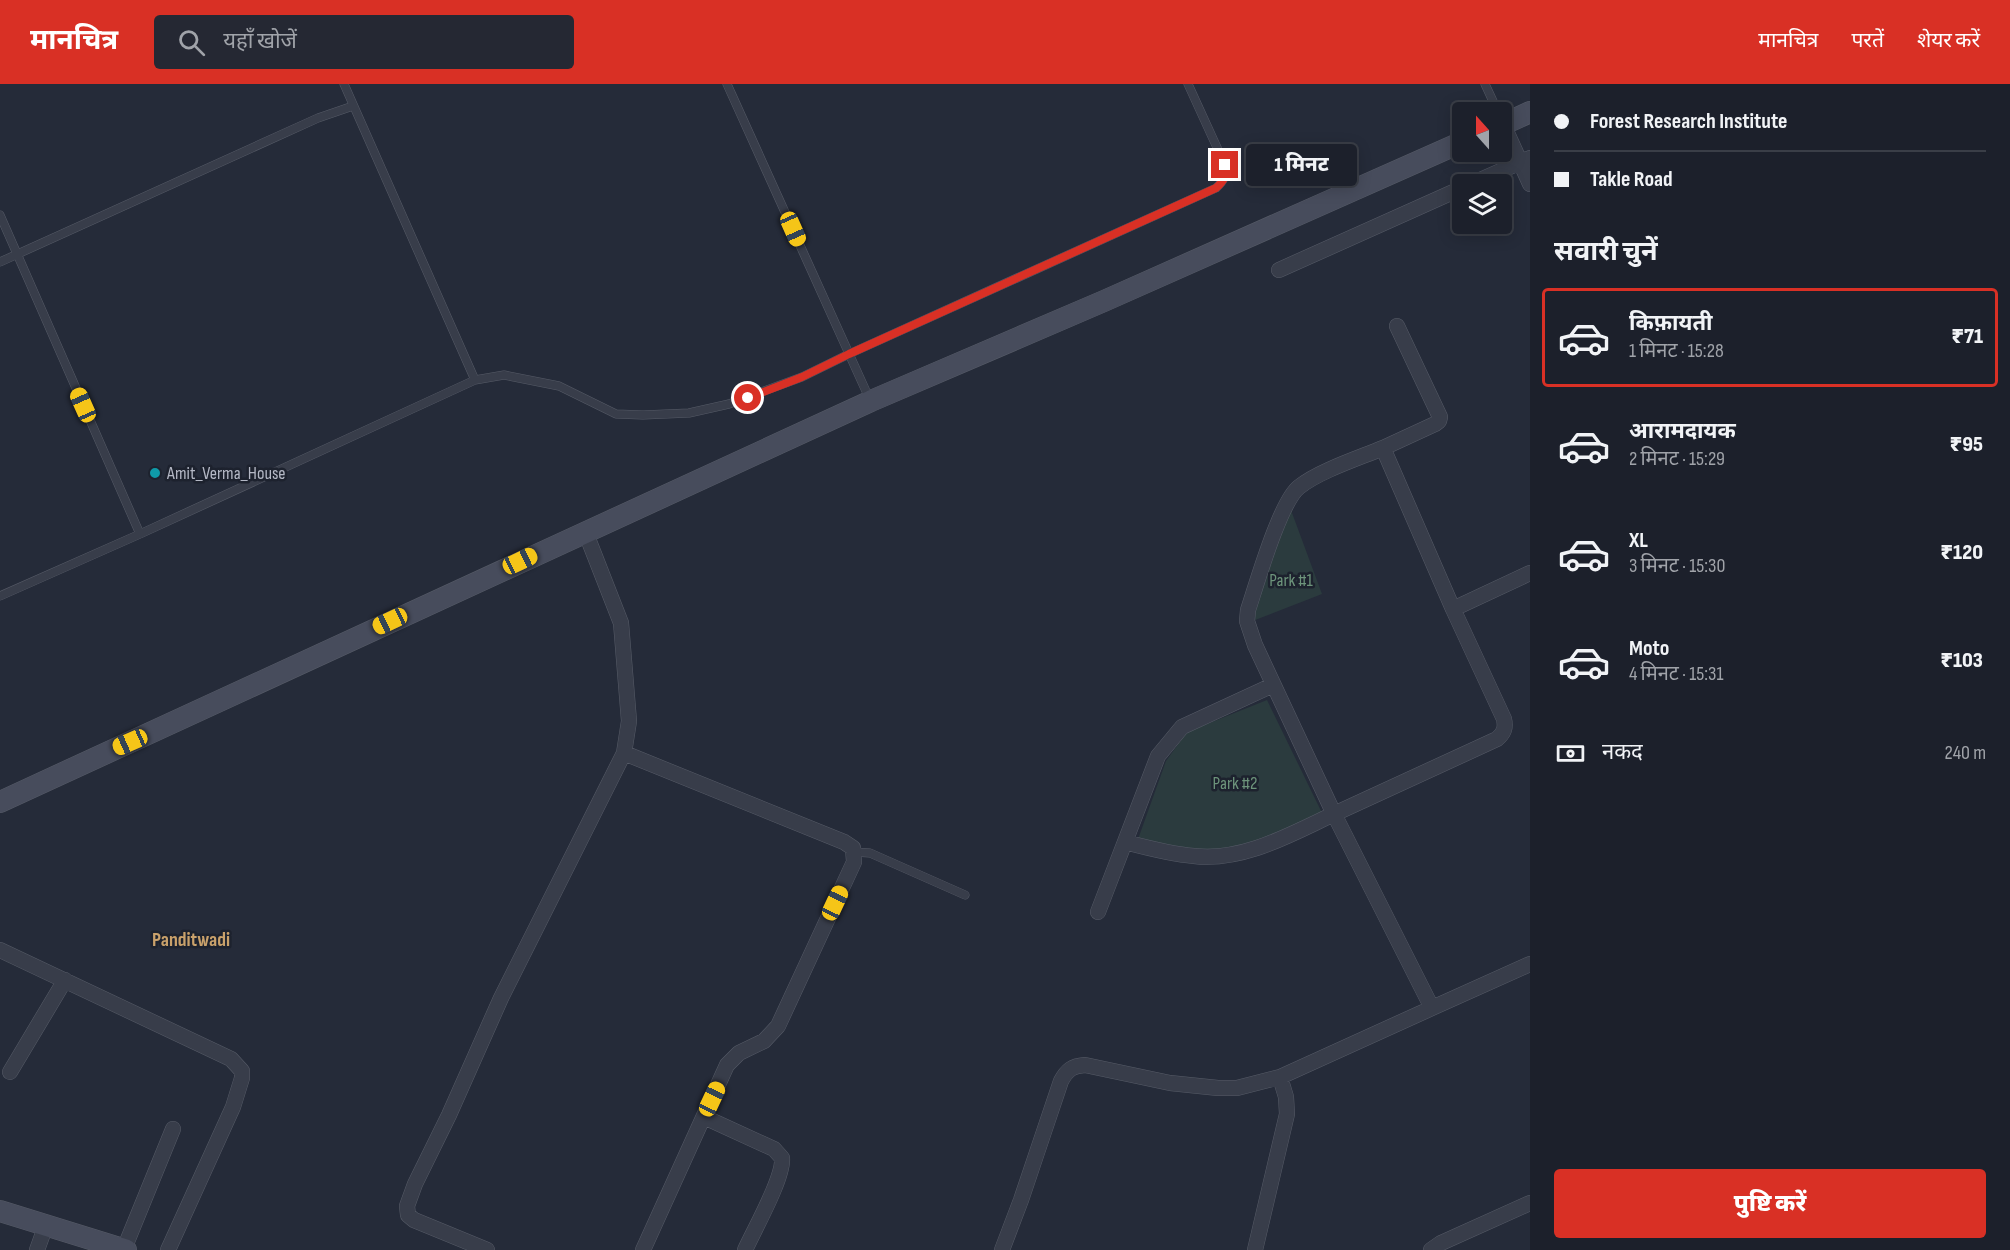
<!DOCTYPE html>
<html lang="hi">
<head>
<meta charset="utf-8">
<style>
	body { margin:0; font-family:"Sofia Sans Condensed","Noto Sans Devanagari",sans-serif; background:#252833; color:#f1f3f6; height:100vh; display:flex; flex-direction:column; font-size:22px; white-space:nowrap }
	* { box-sizing:border-box; margin:0 }
	p { font-size:20px; color:#a0a3a9 }
	.icon { flex:none; width:33px; height:33px; fill:none; stroke:currentColor; stroke-width:2; stroke-linecap:round; stroke-linejoin:round }
	.map { position:relative; flex:1; overflow:hidden }
	.drawer { display:flex; flex-direction:column; background:#1c202b; width:480px }
	.drawer>* { flex:none }
	.guide { display:grid; align-content:center; height:132px; padding:0 24px; background:#1c202b }
	.needle { width:39px; rotate:339deg }
	.fabs { position:absolute; left:1452px; top:18px; display:grid; gap:12px }
	.fabs a { display:grid; place-items:center; width:60px; height:60px; border-radius:6px; background:#1c202b; box-shadow:0 3px 15px #0003,0 0 0 2px #3a3e47; font-size:30px }
	.end { position:absolute; width:27px; height:27px; margin:-14px; border:8px solid #d93025; background:#fff; box-shadow:0 0 0 3px #fff }
	.from { border-radius:50% }
	.bubble { position:absolute; height:42px; border-radius:6px; background:#1c202b; box-shadow:0 3px 15px #0003,0 0 0 2px #3a3e47; font-size:20px; font-weight:800; line-height:42px; text-align:center }
	.car { position:absolute; width:18px; height:36px; margin:-18px -9px; border-radius:8px; box-shadow:0 0 4px 2px #0007; background:linear-gradient(#f5c518 24%,#345 0 40%,#f5c518 0 76%,#345 0 86%,#f5c518 0) }
	.guide b { display:flex; align-items:center; gap:21px; height:57px; font-size:22px }
	.guide b+b { border-top:2px solid #3a3e47 }
	.guide i { width:15px; height:15px; background:#f1f3f6 }
	ul { padding:0; list-style:none }
	li { display:flex; align-items:center; gap:18px; height:99px; margin:0 12px 9px; padding:0 12px; border:3px solid transparent; border-radius:6px }
	li div { flex:1 }
	li b { display:block; font-size:22px }
	li em { font-style:normal; font-weight:800 }
	li.on { border-color:#d93025 }
	li>.icon { width:54px; height:54px; stroke-width:1.5 }
	h2 { padding:0 24px; font-size:27px; line-height:72px }
	.pay { display:flex; align-items:center; gap:15px; height:66px; padding:0 24px; font-size:22px }
	.pay p { margin-inline-start:auto }
	.cta { display:flex; gap:12px; margin-top:auto; padding:12px 24px }
	.cta a { flex:1; height:69px; border-radius:6px; background:#d93025; color:#fff; font-size:24px; font-weight:800; line-height:69px; text-align:center }
	header { display:flex; align-items:center; gap:36px; box-sizing:border-box; height:84px; padding:0 30px; background:#d93025; color:#fff }
	header strong { font-size:28px }
	nav { display:flex; gap:33px; margin-inline-start:auto; font-size:21px }
	.search { width:420px; height:54px; background:#252833; display:flex; align-items:center; gap:15px; box-sizing:border-box; padding:0 21px; border-radius:6px; color:#a0a3a9; font-size:22px }
	main { display:flex; flex:1; min-height:0 }
	.map>svg:first-child { display:block }
	.green { fill:#2b3b3e }
	.lines { fill:none; stroke-linecap:round; stroke-linejoin:round }
	.lane-casing { stroke:#565b67; stroke-width:9 }
	.street-casing { stroke:#565b67; stroke-width:16 }
	.secondary-casing { stroke:#565b67; stroke-width:22 }
	.lane { stroke:#383d4a; stroke-width:8 }
	.street { stroke:#383d4a; stroke-width:15 }
	.secondary { stroke:#474c5c; stroke-width:21 }
	.route { stroke:#d93025; stroke-width:8 }
	.culture-dot { fill:#0f9aa8; stroke:#1d222e; stroke-width:2 }
	.labels { text-anchor:middle; stroke-width:5; stroke-linejoin:round; paint-order:stroke }
	.poi-label { font-size:18px; fill:#b4b8c5; stroke:#1d222e; text-anchor:start }
	.park-label { font-size:18px; fill:#6d947b; stroke:#1d222e }
	.neighbourhood-label { font-size:20px; font-weight:bold; fill:#c9a16b; stroke:#1d222e }
</style>
</head>
<body>
<header>
<strong>मानचित्र</strong>
<div class="search"><svg class="icon" aria-label="search" viewBox="0 0 24 24"><circle cx="10" cy="10" r="6"/><path d="M15 15l6 6"/></svg>यहाँ खोजें</div>
<nav><a>मानचित्र</a><a>परतें</a><a>शेयर करें</a></nav>
</header>
<main>
<div class="map">
<svg width="1530" height="1166" viewBox="0 0 1530 1166">
	<rect width="100%" height="100%" fill="#252b39"/>
	<path class="green" d="M 1288,418 L 1322,510 L 1250,538 Z
		M 1267,616 L 1323,731 L 1257,762 L 1183,768 L 1137,758 L 1166,677 L 1187,648 Z"/>
	<g class="lines">
		<g class="lane-casing">
			<path id="lane" d="M 344,0 L 475,296
				M 727,0 L 870,316
				M 1485,0 L 1498,28
				M 0,131 L 140,450 L 0,512
				M 0,178 L 318,34 L 353,22
				M 140,450 L 475,296 L 504,291 L 559,302 L 616,330 L 643,331 L 689,329 L 729,320 L 802,293 L 849,270 L 1216,104 C 1224,97 1227,91 1225,81 L 1188,0
				M 854,768 L 870,769 L 965,811"/>
		</g>
		<g class="street-casing">
			<path id="street" d="M 1503,40 L 1530,100
				M 1471,100 L 1530,74
				M 1279,186 L 1462,104
				M 1383,364 L 1435,340 L 1439,337 L 1440,333 L 1397,242
				M 585,447 L 621,539 L 629,637 L 624,669
				M 1125,758 C 1148,764 1170,770 1194,772 C 1243,778 1291,750 1334,730 L 1255,561 L 1247,537 L 1248,526 C 1257,499 1280,418 1299,403 C 1319,387 1359,374 1383,364 L 1453,525
				M 1098,828 L 1158,672 L 1182,643 L 1273,601
				M 0,866 L 231,975 L 242,987 L 242,994 L 233,1023 L 168,1166
				M 1432,924 L 1530,880
				M 10,988 L 65,896
				M 704,1033 L 774,1065 L 782,1074 C 784,1093 754,1146 745,1166
				M 124,1165 L 173,1045
				M 37,1166 L 46,1141
				M 487,1166 L 414,1136 L 408,1131 L 407,1122 L 415,1100 L 449,1031 L 501,914 L 624,669 L 844,758 L 853,764 L 854,778 L 778,942 L 764,957 L 739,969 L 727,981 L 643,1166
				M 1002,1166 L 1021,1116 L 1061,997 C 1067,986 1072,982 1085,981 L 1170,999 L 1218,1004 L 1237,1004 L 1280,993 L 1432,924 L 1334,730 L 1497,655 C 1504,649 1506,644 1504,635 L 1453,525 L 1530,489
				M 1255,1166 L 1287,1030 L 1286,1013 L 1280,993
				M 1431,1166 L 1441,1159 L 1530,1119"/>
		</g>
		<g class="secondary-casing">
			<path id="secondary" d="M 1502,41 L 1530,28
				M 0,718 L 871,317 L 1104,217 L 1462,58
				M 0,1127 L 126,1166"/>
		</g>
		<use href="#lane" class="lane"/>
		<use href="#street" class="street"/>
		<use href="#secondary" class="secondary"/>
	</g>
	<g class="lines">
		<path class="route" d="M 748,314 L 802,293 L 849,270 L 1216,104 C 1224,97 1227,91 1225,81"/>
	</g>
	<circle class="culture-dot" cx="155" cy="389" r="6"/>
	<g class="labels">
		<g class="poi-label">
			<text x="167" y="395">Amit_Verma_House</text>
		</g>
		<g class="park-label">
			<text x="1291" y="502">Park #1</text>
			<text x="1235" y="705">Park #2</text>
		</g>
		<g class="neighbourhood-label">
			<text x="191" y="862">Panditwadi</text>
		</g>
	</g>
</svg>
<div class="fabs">
<a><svg class="needle" viewBox="-14 -14 28 28"><path d="M0-13l5 13h-10z" fill="#e53935"/><path d="M0 13l5-13h-10z" fill="#a0a3a9"/></svg></a>
<a><svg class="icon" aria-label="layers" viewBox="0 0 24 24"><path d="M12 4l9 5-9 5-9-5zM3 14l9 5 9-5"/></svg></a>
</div>
<i class="end from" style="left:748px;top:314px"></i>
<i class="end" style="left:1225px;top:81px"></i>
<div class="bubble" style="left:1246px;top:60px;width:111px">1 मिनट</div>
<i class="car" style="left:793px;top:145px;rotate:156deg"></i>
<i class="car" style="left:83px;top:321px;rotate:336deg"></i>
<i class="car" style="left:520px;top:477px;rotate:65deg"></i>
<i class="car" style="left:390px;top:537px;rotate:245deg"></i>
<i class="car" style="left:130px;top:658px;rotate:246deg"></i>
<i class="car" style="left:835px;top:819px;rotate:25deg"></i>
<i class="car" style="left:712px;top:1015px;rotate:25deg"></i>
</div>
<section class="drawer">
<div class="guide">
<b><i class="from"></i>Forest Research Institute</b>
<b><i></i>Takle Road</b>
</div>
<h2>सवारी चुनें</h2>
<ul>
<li class="on"><svg class="icon" aria-label="car" viewBox="0 0 24 24"><path d="M5 17H2v-5l4-1 3-4h7l3 4 3 1v5h-3M9 17h6M6 11h13"/><circle cx="7" cy="17" r="2"/><circle cx="17" cy="17" r="2"/></svg><div><b>किफ़ायती</b><p>1 मिनट · 15:28</p></div><em>₹71</em></li>
<li><svg class="icon" aria-label="car" viewBox="0 0 24 24"><path d="M5 17H2v-5l4-1 3-4h7l3 4 3 1v5h-3M9 17h6M6 11h13"/><circle cx="7" cy="17" r="2"/><circle cx="17" cy="17" r="2"/></svg><div><b>आरामदायक</b><p>2 मिनट · 15:29</p></div><em>₹95</em></li>
<li><svg class="icon" aria-label="car" viewBox="0 0 24 24"><path d="M5 17H2v-5l4-1 3-4h7l3 4 3 1v5h-3M9 17h6M6 11h13"/><circle cx="7" cy="17" r="2"/><circle cx="17" cy="17" r="2"/></svg><div><b>XL</b><p>3 मिनट · 15:30</p></div><em>₹120</em></li>
<li><svg class="icon" aria-label="car" viewBox="0 0 24 24"><path d="M5 17H2v-5l4-1 3-4h7l3 4 3 1v5h-3M9 17h6M6 11h13"/><circle cx="7" cy="17" r="2"/><circle cx="17" cy="17" r="2"/></svg><div><b>Moto</b><p>4 मिनट · 15:31</p></div><em>₹103</em></li>
</ul>
<div class="pay"><svg class="icon" aria-label="cash" viewBox="0 0 24 24"><path d="M3 7h18v10H3z"/><circle cx="12" cy="12" r="2"/></svg>नकद<p>240 m</p></div>
<div class="cta"><a>पुष्टि करें</a></div>
</section>
</main>
</body>
</html>
